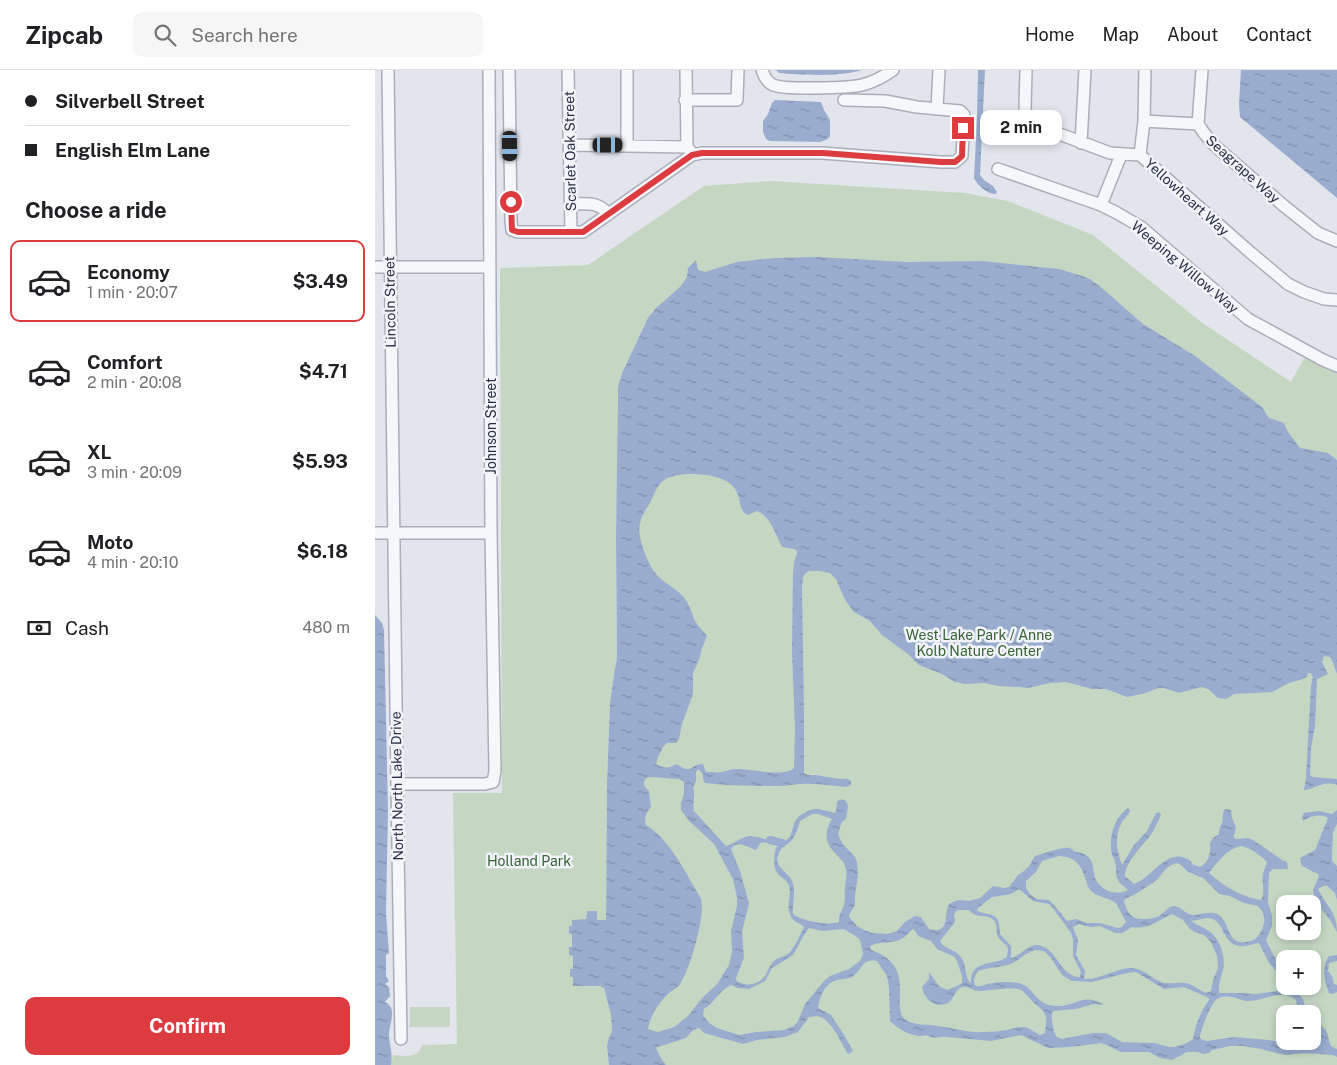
<!DOCTYPE html>
<html lang="en">
<head>
<meta charset="utf-8">
<style>
	body { margin:0; font-family:"Public Sans",sans-serif; background:#f6f6f6; color:#202124; height:100vh; display:flex; flex-direction:column; font-size:19px; white-space:nowrap }
	* { box-sizing:border-box; margin:0 }
	p { font-size:16px; color:#757577 }
	.icon { flex:none; width:28px; height:28px; fill:none; stroke:currentColor; stroke-width:2; stroke-linecap:round; stroke-linejoin:round }
	.map { position:relative; flex:1; overflow:hidden }
	.side { display:flex; flex-direction:column; background:#fff; width:375px }
	.side>* { flex:none }
	.guide { display:grid; align-content:center; height:110px; padding:0 25px; background:#fff }
	.fabs { position:absolute; left:901px; top:825px; display:grid; gap:10px }
	.fabs a { display:grid; place-items:center; width:45px; height:45px; border-radius:10px; background:#fff; box-shadow:0 2px 8px #0003; font-size:25px }
	.end { position:absolute; width:22px; height:22px; margin:-11px; border:6px solid #dc3c40; background:#fff; box-shadow:0 0 0 2px #fff }
	.from { border-radius:50% }
	.bubble { position:absolute; height:35px; border-radius:10px; background:#fff; box-shadow:0 2px 8px #0003; font-size:16px; font-weight:700; line-height:35px; text-align:center }
	.car { position:absolute; width:15px; height:30px; margin:-15px -8px; border-radius:6px; box-shadow:0 0 4px 1px #0007; background:linear-gradient(#222 24%,#8ab4d8 0 40%,#222 0 76%,#8ab4d8 0 86%,#222 0) }
	.guide b { display:flex; align-items:center; gap:18px; height:48px; font-size:19px }
	.guide b+b { border-top:1px solid #e0e0e0 }
	.guide i { width:12px; height:12px; background:#202124 }
	ul { padding:0; list-style:none }
	li { display:flex; align-items:center; gap:15px; height:82px; margin:0 10px 8px; padding:0 15px; border:2px solid transparent; border-radius:10px }
	li div { flex:1 }
	li b { display:block; font-size:19px }
	li em { font-style:normal; font-weight:700 }
	li.active { border-color:#dc3c40 }
	li>.icon { width:45px; height:45px; stroke-width:1.5 }
	h2 { padding:0 25px; font-size:22px; line-height:60px }
	.pay { display:flex; align-items:center; gap:12px; height:55px; padding:0 25px; font-size:19px }
	.pay p { margin-inline-start:auto }
	.cta { display:flex; gap:10px; margin-top:auto; padding:10px 25px }
	.cta a { flex:1; height:58px; border-radius:10px; background:#dc3c40; color:#fff; font-size:20px; font-weight:700; line-height:58px; text-align:center }
	header { display:flex; align-items:center; gap:30px; box-sizing:border-box; height:70px; padding:0 25px; background:#fff; border-bottom:1px solid #e0e0e0 }
	header strong { font-size:24px }
	nav { display:flex; gap:28px; margin-inline-start:auto; font-size:18px }
	.search { width:350px; height:45px; background:#f6f6f6; display:flex; align-items:center; gap:12px; box-sizing:border-box; padding:0 18px; border-radius:10px; color:#757577; font-size:19px }
	main { display:flex; flex:1; min-height:0 }
	.map>svg:first-child { display:block }
	.park { fill:#c5d7c3; fill-rule:evenodd }
	.water { fill:url(#water-ripples); fill-rule:evenodd }
	.lines { fill:none; stroke-linecap:round; stroke-linejoin:round }
	.canal { stroke:#9aadcf; stroke-width:8 }
	.minor-casing { stroke:#aaaeba; stroke-width:14 }
	.minor { stroke:#f6f7fa; stroke-width:11 }
	.route { stroke:#dc3c40; stroke-width:6 }
	.labels { text-anchor:middle; stroke-width:5; stroke-linejoin:round; paint-order:stroke }
	.street-label { font-size:14px; fill:#282f46; stroke:#f2f4f9 }
	.park-label { font-size:14px; fill:#376334; stroke:#f2f4f9 }
</style>
</head>
<body>
<header>
<strong>Zipcab</strong>
<div class="search"><svg class="icon" aria-label="search" viewBox="0 0 24 24"><circle cx="10" cy="10" r="6"/><path d="M15 15l6 6"/></svg>Search here</div>
<nav><a>Home</a><a>Map</a><a>About</a><a>Contact</a></nav>
</header>
<main>
<section class="side">
<div class="guide">
<b><i class="from"></i>Silverbell Street</b>
<b><i></i>English Elm Lane</b>
</div>
<h2>Choose a ride</h2>
<ul>
<li class="active"><svg class="icon" aria-label="car" viewBox="0 0 24 24"><path d="M5 17H2v-5l4-1 3-4h7l3 4 3 1v5h-3M9 17h6M6 11h13"/><circle cx="7" cy="17" r="2"/><circle cx="17" cy="17" r="2"/></svg><div><b>Economy</b><p>1 min · 20:07</p></div><em>$3.49</em></li>
<li><svg class="icon" aria-label="car" viewBox="0 0 24 24"><path d="M5 17H2v-5l4-1 3-4h7l3 4 3 1v5h-3M9 17h6M6 11h13"/><circle cx="7" cy="17" r="2"/><circle cx="17" cy="17" r="2"/></svg><div><b>Comfort</b><p>2 min · 20:08</p></div><em>$4.71</em></li>
<li><svg class="icon" aria-label="car" viewBox="0 0 24 24"><path d="M5 17H2v-5l4-1 3-4h7l3 4 3 1v5h-3M9 17h6M6 11h13"/><circle cx="7" cy="17" r="2"/><circle cx="17" cy="17" r="2"/></svg><div><b>XL</b><p>3 min · 20:09</p></div><em>$5.93</em></li>
<li><svg class="icon" aria-label="car" viewBox="0 0 24 24"><path d="M5 17H2v-5l4-1 3-4h7l3 4 3 1v5h-3M9 17h6M6 11h13"/><circle cx="7" cy="17" r="2"/><circle cx="17" cy="17" r="2"/></svg><div><b>Moto</b><p>4 min · 20:10</p></div><em>$6.18</em></li>
</ul>
<div class="pay"><svg class="icon" aria-label="cash" viewBox="0 0 24 24"><path d="M3 7h18v10H3z"/><circle cx="12" cy="12" r="2"/></svg>Cash<p>480 m</p></div>
<div class="cta"><a>Confirm</a></div>
</section>
<div class="map">
<svg width="962" height="995" viewBox="0 0 962 995">
	<defs>
		<pattern id="water-ripples" width="26" height="14" patternUnits="userSpaceOnUse" patternTransform="scale(1.25)"><rect width="26" height="14" fill="#9aadcf"/><path d="M2 4q2-2 4 0t4 0M15 11q2-2 4 0t4 0" fill="none" stroke="#7e8daa"/></pattern>
	</defs>
	<rect width="100%" height="100%" fill="#e2e5ec"/>
	<path class="park" d="M 396,111 L 590,123 L 633,131 L 718,165 L 826,252 L 916,312 L 931,285 L 962,303 L 962,995 L 245,995 L 247,312 L 273,248 L 247,303 L 245,309 L 241,469 L 242,588 L 239,604 L 235,633 L 232,713 L 231,850 L 222,850 L 212,841 L 211,849 L 197,856 L 194,856 L 197,864 L 197,877 L 195,877 L 198,885 L 198,899 L 195,899 L 195,907 L 198,907 L 198,916 L 225,916 L 229,918 L 236,945 L 237,961 L 233,970 L 232,977 L 234,995 L 16,995 L 18,985 C 29,986 43,989 47,975 L 82,974 L 78,723 L 127,723 L 125,199 L 128,198 L 213,195 L 329,116 ZM 910,834 L 938,834 L 938,861 L 910,861 ZM 910,889 L 938,889 L 938,916 L 910,916 ZM 910,944 L 938,944 L 938,971 L 910,971 Z
		M 35,937 L 75,937 L 75,957 L 35,957 Z"/>
	<path class="water" d="M 401,0 L 487,0 C 465,7 427,5 404,3 Z
		M 603,0 L 610,0 L 605,105 L 609,110 L 618,116 L 622,122 L 621,124 C 612,124 603,116 599,108 L 602,48 Z
		M 866,0 L 962,0 L 962,128 L 865,47 L 864,34 Z
		M 400,30 L 446,32 L 449,40 L 455,50 L 455,66 L 453,69 L 445,72 L 395,71 L 391,69 L 388,62 L 388,51 L 393,44 L 397,33 Z
		M 442,187 L 531,192 L 607,191 L 684,199 L 701,204 L 715,209 L 728,219 L 768,254 L 820,286 L 887,337 L 894,348 L 909,353 L 913,362 L 925,378 L 953,383 L 962,390 L 962,604 L 958,593 L 955,587 L 949,586 L 947,592 L 953,604 L 942,609 L 940,656 L 936,678 L 935,705 L 938,707 L 962,709 L 962,715 C 948,710 941,719 929,720 L 931,708 L 936,615 L 938,608 L 936,603 L 933,603 L 932,607 L 928,609 L 914,613 L 897,622 L 859,624 L 851,629 L 843,628 L 833,619 L 826,617 L 804,623 L 789,618 L 784,618 L 767,624 L 752,627 L 731,619 L 717,619 L 691,612 L 675,613 L 653,618 L 644,617 L 624,616 L 609,613 L 590,614 L 580,612 L 567,604 L 544,595 L 533,584 L 507,565 L 495,551 L 479,542 L 470,530 L 461,509 L 455,503 L 444,501 L 434,501 L 430,504 L 428,507 L 427,519 L 429,644 L 429,703 C 433,706 436,705 441,705 C 452,707 462,709 473,709 L 476,711 L 476,715 L 471,717 C 460,716 448,714 436,714 C 425,713 415,716 405,716 C 380,716 355,716 330,713 L 328,709 L 328,704 L 323,699 L 321,702 L 321,711 L 318,718 C 321,725 317,733 319,741 L 351,776 C 359,774 366,767 374,766 C 380,766 388,769 395,770 L 394,772 L 385,773 L 382,779 L 380,780 C 371,776 362,770 356,779 L 365,801 L 374,833 L 367,862 L 369,888 L 361,908 L 362,911 C 370,917 383,915 390,906 C 393,901 395,894 400,890 C 404,887 410,887 414,883 C 419,879 426,863 429,857 C 424,852 417,852 415,844 C 411,836 417,825 414,816 C 412,810 408,809 404,805 C 397,798 399,786 401,778 L 415,767 L 420,751 L 424,746 L 435,740 L 440,739 L 444,739 L 460,743 L 461,741 L 462,732 C 465,729 467,729 471,731 L 473,736 L 472,744 L 471,749 L 467,752 L 465,757 L 463,764 L 467,773 L 480,787 L 482,792 L 483,806 L 480,824 L 480,835 L 474,845 L 475,848 L 482,856 L 489,860 L 497,863 L 513,864 L 522,861 L 530,852 L 540,846 L 546,847 L 554,859 C 576,865 568,845 574,834 L 583,830 L 594,831 L 605,828 L 618,816 L 629,818 L 634,817 L 643,805 L 649,801 L 654,796 L 660,786 C 667,784 689,776 695,778 C 697,779 699,781 701,782 C 707,783 711,784 715,789 C 719,795 718,802 720,808 C 725,820 741,827 753,820 C 749,816 744,814 742,808 C 740,803 742,797 740,792 C 740,790 738,787 737,785 C 733,768 739,748 753,738 L 755,741 C 753,746 748,749 746,754 C 739,769 742,781 747,795 L 759,775 L 772,761 L 781,743 L 784,742 L 786,745 C 783,751 781,757 777,763 C 769,775 750,791 750,806 L 759,814 C 779,807 792,775 816,791 L 817,794 L 825,797 C 834,792 836,783 835,773 L 838,768 L 844,764 C 844,758 845,758 847,753 C 849,748 846,744 850,739 L 856,740 L 857,748 L 861,757 L 859,766 L 860,769 L 873,768 L 878,770 L 907,790 L 912,792 L 913,799 L 898,799 L 894,803 L 893,833 L 897,845 L 897,856 L 891,870 L 900,888 L 910,900 L 910,916 L 917,916 L 928,929 L 932,944 L 924,944 L 921,930 C 907,917 888,932 872,931 C 863,930 853,922 842,929 C 836,933 825,961 825,968 L 828,970 L 832,971 L 859,967 L 894,970 L 911,973 L 926,975 L 935,974 L 942,971 C 944,965 942,962 938,958 L 938,949 C 942,952 948,956 951,961 C 956,969 951,975 962,979 L 962,987 L 958,985 L 930,983 L 910,985 L 897,982 L 886,979 L 868,976 L 855,976 L 837,980 L 834,983 L 828,984 L 823,982 L 812,982 L 797,990 L 785,988 L 774,982 L 746,982 L 727,973 L 695,977 L 673,978 L 646,965 L 616,971 L 572,967 C 563,966 560,970 551,965 C 539,969 523,959 515,951 L 514,917 L 512,906 L 502,891 C 486,888 488,900 477,907 C 473,909 466,909 462,910 C 449,914 445,926 443,938 L 456,945 L 468,963 L 478,981 L 473,984 C 466,973 456,948 442,946 C 440,946 437,947 434,947 L 423,962 L 410,967 L 382,970 L 368,974 L 329,963 L 324,958 L 318,960 L 311,968 L 283,977 L 281,978 L 286,988 L 291,995 L 234,995 L 232,977 L 233,970 L 237,961 L 236,945 L 229,918 L 225,916 L 198,916 L 198,907 L 195,907 L 195,899 L 198,899 L 198,886 L 194,885 L 194,877 L 197,877 L 197,864 L 194,864 L 194,856 L 197,856 L 197,850 L 211,849 L 212,841 L 222,841 L 222,850 L 231,850 L 232,713 L 235,633 L 239,604 L 242,588 L 241,469 L 243,330 L 243,317 L 247,303 L 273,248 L 281,238 L 306,216 L 312,207 L 313,198 L 321,190 L 323,200 L 330,202 L 362,192 L 399,188 ZM 311,404 C 327,404 357,405 363,425 C 366,433 364,440 373,445 L 382,441 C 395,445 401,466 407,477 L 419,479 L 422,481 L 422,484 L 419,492 L 418,505 L 417,581 L 420,659 L 419,698 C 408,708 375,698 360,699 C 356,699 352,701 348,702 C 342,703 337,702 331,702 L 328,694 C 320,693 316,702 308,698 C 306,697 304,695 301,694 C 295,699 287,698 281,694 L 283,687 L 288,677 L 292,673 L 301,673 L 304,669 L 307,654 L 318,624 L 318,603 L 324,590 L 327,578 L 332,566 C 329,562 325,558 322,554 C 317,547 316,537 310,529 C 304,520 292,515 284,507 C 274,498 261,466 265,454 C 266,446 271,439 275,433 C 285,411 286,407 311,404 ZM 275,707 L 304,709 L 309,712 L 309,724 L 306,733 L 306,740 L 314,751 L 339,774 L 358,809 L 362,827 L 362,836 L 356,861 L 357,882 L 354,895 L 342,914 L 327,928 L 313,946 L 299,957 L 283,962 L 273,959 C 275,947 282,935 291,926 C 295,921 302,919 305,914 C 315,900 331,844 326,829 C 324,824 320,819 318,815 C 307,795 291,767 271,755 C 269,747 271,744 276,737 L 274,721 C 269,716 267,714 271,708 ZM 437,744 L 443,744 L 457,749 C 450,760 449,770 458,781 C 462,786 468,790 470,796 C 473,804 470,811 470,819 C 469,824 471,829 469,834 C 467,843 464,842 464,852 C 453,856 427,851 418,844 C 417,833 422,819 416,809 C 410,800 398,796 404,783 C 406,778 411,775 415,772 C 421,766 423,758 425,751 ZM 866,776 C 876,778 885,785 892,792 C 891,796 889,800 888,804 C 886,814 891,821 886,830 C 866,827 849,816 834,803 C 843,792 851,779 866,776 ZM 684,786 C 701,787 706,795 711,810 C 712,814 713,818 716,821 C 723,827 733,828 741,833 L 751,852 L 747,857 L 743,858 L 725,853 L 712,853 L 701,849 L 692,851 L 680,836 L 674,830 L 661,829 L 655,824 L 651,818 L 651,811 L 661,802 L 667,791 ZM 802,793 L 806,795 L 813,802 L 828,808 L 844,824 L 855,826 L 869,833 L 883,836 C 888,842 890,846 889,853 C 887,861 883,869 876,871 C 851,878 857,855 844,845 C 837,840 825,845 817,845 C 811,844 807,838 800,836 C 794,835 789,843 784,846 C 780,848 775,849 770,849 C 756,850 753,843 749,832 L 750,829 C 760,825 769,818 778,813 C 788,806 789,796 802,793 ZM 644,819 L 658,831 L 674,834 L 677,837 L 696,863 L 698,869 L 698,886 L 706,902 L 705,907 C 684,907 682,875 661,875 C 651,876 645,886 636,888 L 636,876 L 625,864 C 624,841 619,847 602,841 L 603,838 L 617,827 L 636,824 ZM 583,840 L 594,840 C 602,849 607,844 616,848 C 624,853 620,860 623,867 C 625,871 632,874 633,879 C 633,881 632,886 632,887 C 619,896 595,889 596,913 L 595,913 C 589,905 592,893 585,886 C 579,879 569,879 565,871 L 580,852 L 579,845 L 581,841 ZM 797,844 L 808,850 L 815,859 L 820,862 L 829,865 L 836,872 L 842,886 L 843,898 L 838,910 L 836,921 L 831,923 C 824,920 817,914 810,913 C 802,912 793,915 786,912 C 775,908 768,897 754,898 C 740,899 724,910 709,909 L 710,901 L 701,885 L 703,870 L 698,857 L 704,854 L 716,857 L 725,856 L 740,863 L 747,863 L 757,857 C 772,860 784,850 797,844 ZM 833,848 C 850,849 846,873 864,876 C 871,877 878,874 884,873 L 894,893 L 904,904 L 910,920 L 881,924 L 866,923 L 844,923 C 843,915 846,908 848,900 C 851,886 845,869 834,861 C 828,857 822,855 816,851 ZM 434,858 L 448,861 L 468,859 L 472,861 L 482,867 L 485,870 L 488,884 L 485,891 L 474,899 L 455,906 L 449,911 L 430,934 L 423,951 L 419,956 L 409,960 L 381,962 L 364,965 L 342,958 L 334,953 L 328,945 L 329,939 C 339,933 345,920 356,915 L 363,918 L 374,919 L 390,911 L 397,898 L 418,885 L 429,865 ZM 538,859 L 540,861 L 543,866 L 556,871 L 562,879 L 580,887 L 582,891 L 587,906 L 587,913 L 582,916 L 572,920 L 564,916 L 554,902 L 554,909 L 547,917 C 549,929 560,939 573,933 C 580,929 579,919 588,917 C 593,916 598,921 603,921 C 612,921 639,916 646,920 C 651,923 655,929 659,933 C 664,938 670,940 671,948 C 672,953 670,958 670,963 L 665,965 C 659,962 654,957 647,957 C 642,957 637,959 632,960 C 624,961 617,962 609,962 C 593,963 579,958 563,956 C 553,954 542,956 533,951 C 511,941 546,897 496,880 L 495,876 C 503,871 515,874 524,870 C 530,868 533,863 538,859 ZM 660,880 L 669,881 L 676,888 L 687,905 L 697,911 L 717,912 L 752,903 L 761,902 L 789,919 L 809,917 L 834,928 L 834,930 C 826,941 820,955 818,969 L 812,973 L 800,977 L 794,977 L 779,973 L 747,972 L 731,963 L 718,963 L 687,969 L 682,967 C 678,962 675,946 678,941 L 701,939 L 719,934 L 729,935 C 708,922 702,936 683,936 C 659,936 660,917 644,913 C 635,911 621,912 612,914 C 608,915 606,917 601,916 C 597,911 600,906 603,901 C 614,897 625,898 635,894 C 644,891 649,883 660,880 Z
		M 0,545 L 7,553 L 9,560 L 13,740 L 11,843 L 14,883 L 11,885 L 11,906 L 14,911 L 10,914 L 14,917 L 15,926 L 10,932 C 24,939 13,955 14,966 C 15,977 18,984 16,995 L 0,995 Z
		M 962,740 L 962,754 L 958,762 L 957,787 L 957,791 L 962,796 L 962,830 L 960,823 L 951,815 L 943,819 C 951,836 962,841 962,862 L 955,850 L 942,833 L 939,827 L 938,820 L 944,806 L 943,804 L 927,796 L 926,794 L 925,788 L 940,780 L 953,748 C 945,743 936,746 928,751 L 927,747 L 929,743 L 944,741 L 957,744 Z
		M 962,885 L 962,891 L 954,893 L 953,901 L 957,906 L 959,914 L 962,915 L 962,922 L 957,924 L 954,923 C 949,910 946,898 954,886 Z"/>
	<g class="lines">
		<path class="canal" d="M 395,770 L 407,773"/>
		<g class="minor-casing">
			<path id="minor" d="M 13,0 L 22,714 L 26,969
				M 134,0 L 136,151 L 137,160 L 143,162 L 208,162 L 317,85 L 327,83 L 447,83 L 566,92 L 580,92 L 587,86 L 589,45 L 585,41 L 542,37 L 510,31 L 469,30
				M 193,0 L 196,162
				M 311,0 L 312,77 L 316,82
				M 387,0 C 389,6 392,12 398,15 C 409,20 474,18 487,15 C 499,12 508,7 518,0
				M 651,0 L 650,38 L 651,46 L 658,54 L 735,83 L 765,85 L 876,183 L 913,214 L 929,222 L 949,229 L 962,230
				M 310,30 L 362,30 L 363,0
				M 562,38 L 564,0
				M 769,51 L 823,54 L 829,63 L 839,75 L 909,136 L 943,163 L 962,171
				M 823,54 L 827,0
				M 706,73 L 710,0
				M 195,75 L 312,77
				M 252,75 L 252,0
				M 765,85 L 769,51 L 770,0
				M 623,99 L 726,135 L 742,143 L 766,157 L 873,249 L 948,290 L 962,296
				M 196,134 C 211,134 223,131 233,144
				M 726,135 L 746,85
				M 0,197 L 115,197
				M 0,463 L 116,463
				M 22,714 L 110,714 L 118,712 L 120,701 L 116,463 L 114,0"/>
		</g>
		<use href="#minor" class="minor"/>
	</g>
	<g class="lines">
		<path class="route" d="M 136,132 L 137,160 L 143,162 L 208,162 L 317,85 L 327,83 L 448,83 L 566,92 L 580,92 L 587,86 L 588,58"/>
	</g>
	<g class="labels">
		<g class="street-label">
			<text transform="translate(195 81) rotate(-91)" y="5">Scarlet Oak Street</text>
			<text transform="translate(868 99) rotate(42)" y="5">Seagrape Way</text>
			<text transform="translate(812 127) rotate(42)" y="5">Yellowheart Way</text>
			<text transform="translate(810 197) rotate(40)" y="5">Weeping Willow Way</text>
			<text transform="translate(15 232) rotate(-91)" y="5">Lincoln Street</text>
			<text transform="translate(116 356) rotate(-90)" y="5">Johnson Street</text>
			<text transform="translate(22 716) rotate(-91)" y="5">North North Lake Drive</text>
		</g>
		<g class="park-label">
			<text x="604" y="570">West Lake Park / Anne<tspan x="604" dy="16">Kolb Nature Center</tspan></text>
			<text x="154" y="796">Holland Park</text>
		</g>
	</g>
</svg>
<div class="fabs">
<a><svg class="icon" aria-label="locate" viewBox="0 0 24 24"><circle cx="12" cy="12" r="6"/><path d="M12 2v4M12 18v4M2 12h4M18 12h4"/></svg></a>
<a>+</a>
<a>−</a>
</div>
<i class="end from" style="left:136px;top:132px"></i>
<i class="end" style="left:588px;top:58px"></i>
<div class="bubble" style="left:605px;top:40px;width:82px">2 min</div>
<i class="car" style="left:233px;top:75px;rotate:90deg"></i>
<i class="car" style="left:135px;top:76px;rotate:179deg"></i>
</div>
</main>
</body>
</html>
